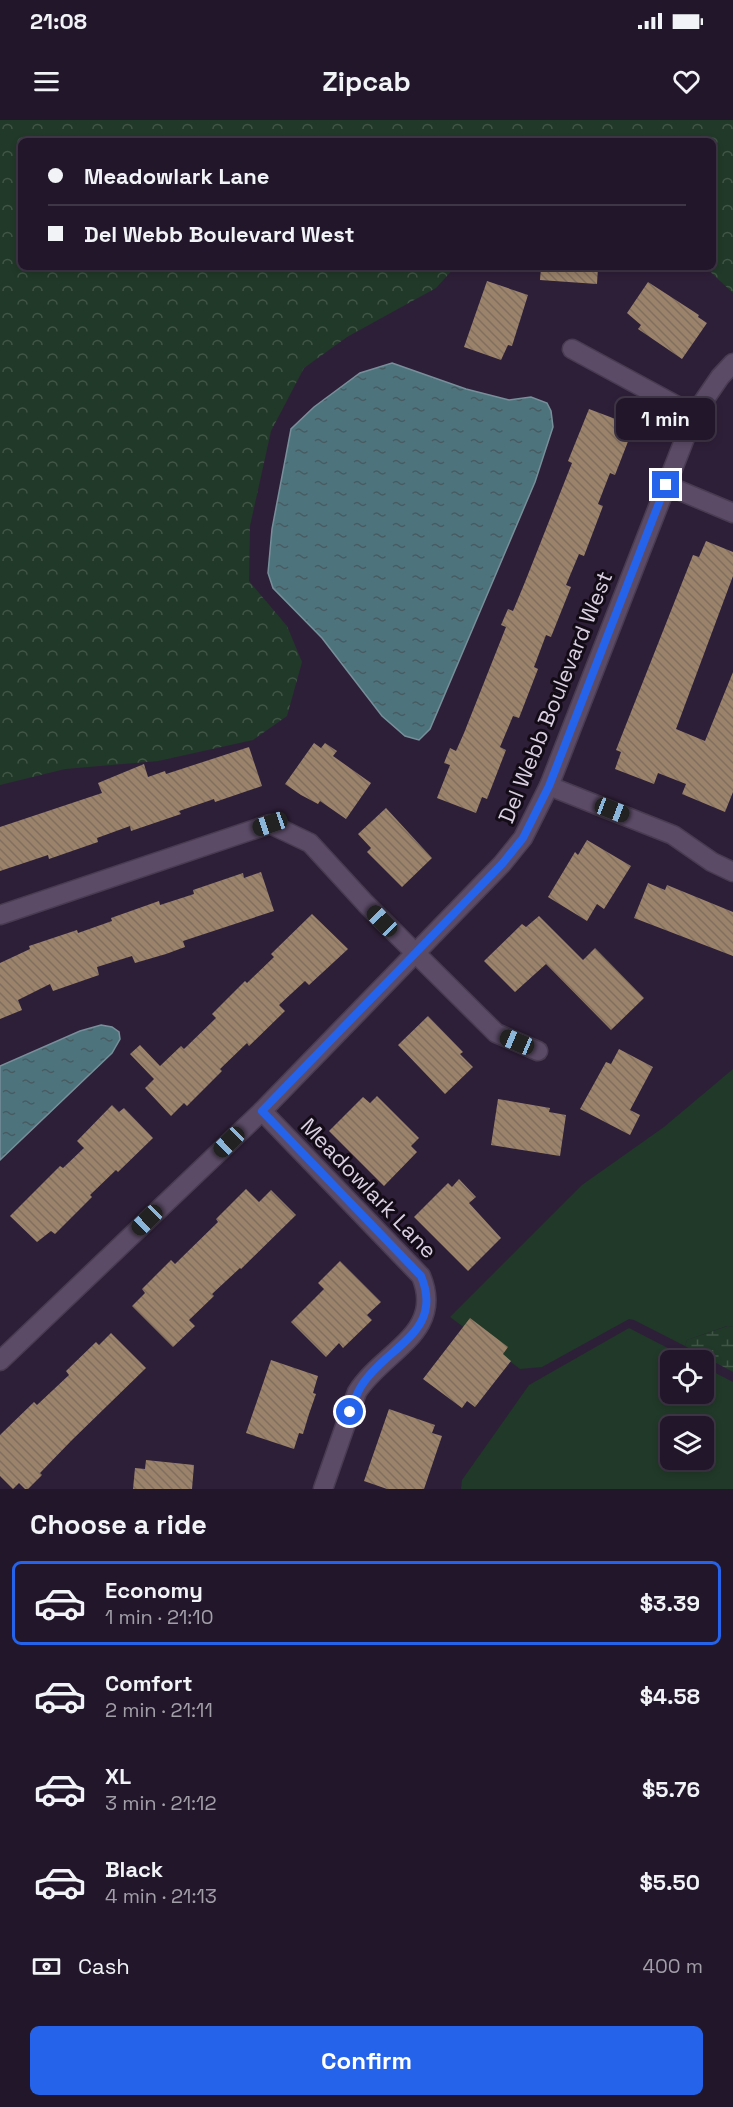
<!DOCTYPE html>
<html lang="en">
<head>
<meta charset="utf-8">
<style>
	body { margin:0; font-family:"Space Grotesk",sans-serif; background:#2a2032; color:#f1f3f6; height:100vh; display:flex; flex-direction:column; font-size:22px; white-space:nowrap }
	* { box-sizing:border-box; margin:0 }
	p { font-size:20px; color:#a29fa8 }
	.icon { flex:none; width:33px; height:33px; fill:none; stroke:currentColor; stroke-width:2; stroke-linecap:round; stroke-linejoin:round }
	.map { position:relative; height:1369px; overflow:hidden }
	.drawer { display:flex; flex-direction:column; background:#22172a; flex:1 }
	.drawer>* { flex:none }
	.guide { position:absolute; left:18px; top:18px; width:698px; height:132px; border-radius:9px; box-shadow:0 3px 9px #0003,0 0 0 2px #3f3647; display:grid; align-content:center; height:132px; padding:0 30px; background:#22172a }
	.tools { position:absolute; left:660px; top:1230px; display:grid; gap:12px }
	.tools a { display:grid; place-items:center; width:54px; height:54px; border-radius:9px; background:#22172a; box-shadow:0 3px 9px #0003,0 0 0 2px #3f3647; font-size:30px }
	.end { position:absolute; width:27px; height:27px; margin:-14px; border:8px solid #2563eb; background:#fff; box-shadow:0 0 0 3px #fff }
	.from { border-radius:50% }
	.bubble { position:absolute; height:42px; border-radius:9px; background:#22172a; box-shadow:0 3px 9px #0003,0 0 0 2px #3f3647; font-size:20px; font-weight:800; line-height:42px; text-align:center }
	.car { position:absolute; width:18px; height:36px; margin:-18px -9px; border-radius:8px; box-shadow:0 0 4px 2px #0007; background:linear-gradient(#222 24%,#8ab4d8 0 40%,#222 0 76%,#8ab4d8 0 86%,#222 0) }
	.guide b { display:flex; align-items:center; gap:21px; height:57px; font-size:22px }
	.guide b+b { border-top:2px solid #3f3647 }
	.guide i { width:15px; height:15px; background:#f1f3f6 }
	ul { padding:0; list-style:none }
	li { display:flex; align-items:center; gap:18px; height:84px; margin:0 12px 9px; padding:0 18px; border:3px solid transparent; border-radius:9px }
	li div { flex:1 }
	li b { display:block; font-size:22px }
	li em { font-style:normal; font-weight:800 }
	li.current { border-color:#2563eb }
	li>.icon { width:54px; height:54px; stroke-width:1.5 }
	h2 { padding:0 30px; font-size:27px; line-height:72px }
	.pay { display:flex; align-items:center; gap:15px; height:66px; padding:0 30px; font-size:22px }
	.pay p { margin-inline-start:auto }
	.button { display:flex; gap:12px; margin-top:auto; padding:12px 30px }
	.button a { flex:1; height:69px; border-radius:9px; background:#2563eb; color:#fff; font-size:24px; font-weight:800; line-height:69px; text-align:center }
	.status { display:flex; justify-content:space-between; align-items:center; height:42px; padding:0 30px; background:#22172a; direction:ltr }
	.status svg { height:16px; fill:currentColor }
	header { display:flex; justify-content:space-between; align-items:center; height:78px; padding:0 30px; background:#22172a; font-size:27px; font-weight:800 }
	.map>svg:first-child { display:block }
	.green { fill:#213928; fill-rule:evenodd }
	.forest { fill:url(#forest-crowns) }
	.wetland { fill:url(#wetland-marsh) }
	.water { fill:url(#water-ripples); stroke:#778f9a; stroke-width:1.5 }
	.building { fill:url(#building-back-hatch) }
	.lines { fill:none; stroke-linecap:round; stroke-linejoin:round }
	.minor-casing { stroke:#493c51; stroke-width:21 }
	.tertiary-casing { stroke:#493c51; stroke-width:21 }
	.minor { stroke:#5c4b67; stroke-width:18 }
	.tertiary { stroke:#5c4b67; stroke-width:18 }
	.route { stroke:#2563eb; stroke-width:8 }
	.labels { text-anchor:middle; stroke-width:6; stroke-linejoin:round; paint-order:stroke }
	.street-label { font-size:22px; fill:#d9cfe0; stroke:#130c17 }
</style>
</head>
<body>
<div class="status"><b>21:08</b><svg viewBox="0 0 49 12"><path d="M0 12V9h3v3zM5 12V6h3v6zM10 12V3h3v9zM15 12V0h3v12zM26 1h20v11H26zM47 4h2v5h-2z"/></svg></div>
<header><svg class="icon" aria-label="menu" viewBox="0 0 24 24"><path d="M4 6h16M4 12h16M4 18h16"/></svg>Zipcab<svg class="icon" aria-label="heart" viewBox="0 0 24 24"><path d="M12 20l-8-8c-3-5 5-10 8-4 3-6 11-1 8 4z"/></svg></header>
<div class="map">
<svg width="733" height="1369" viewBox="0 0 733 1369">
	<defs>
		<pattern id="forest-crowns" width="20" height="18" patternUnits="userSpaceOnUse" patternTransform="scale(1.5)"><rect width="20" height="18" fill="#213928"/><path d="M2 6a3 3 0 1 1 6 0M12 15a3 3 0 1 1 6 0" fill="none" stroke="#415547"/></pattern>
		<pattern id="wetland-marsh" width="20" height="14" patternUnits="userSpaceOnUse" patternTransform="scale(1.5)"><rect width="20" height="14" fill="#213928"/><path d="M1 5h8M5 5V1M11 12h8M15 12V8" fill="none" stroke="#415547"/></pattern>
		<pattern id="water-ripples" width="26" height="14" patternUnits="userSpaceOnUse" patternTransform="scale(1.5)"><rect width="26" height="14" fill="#4d737c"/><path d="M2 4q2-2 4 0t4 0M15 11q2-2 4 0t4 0" fill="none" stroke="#485b62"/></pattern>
		<pattern id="building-back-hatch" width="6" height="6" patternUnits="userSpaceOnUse" patternTransform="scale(1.5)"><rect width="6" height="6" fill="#9b836b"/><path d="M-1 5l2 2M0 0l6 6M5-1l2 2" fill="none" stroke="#806e5f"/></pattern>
	</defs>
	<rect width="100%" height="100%" fill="#2e1f38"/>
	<path class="green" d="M 733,949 L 733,1207 L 727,1206 L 687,1220 L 685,1226 L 634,1200 L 629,1199 L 542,1247 L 520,1249 L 450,1197 L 582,1065 L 664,1007 Z
		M 629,1208 L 691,1240 L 670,1240 L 670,1274 L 704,1274 L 704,1247 L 733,1262 L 733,1369 L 461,1369 L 462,1360 L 529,1265 ZM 670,1306 L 704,1306 L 704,1340 L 670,1340 Z"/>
	<path class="forest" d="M 0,0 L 733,0 L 733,173 L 705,147 L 712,147 L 712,21 L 21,21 L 21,147 L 455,147 L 436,168 L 347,217 L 304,248 L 271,311 L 250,406 L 249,461 L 287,506 L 302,542 L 287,596 L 253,620 L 158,641 L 65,649 L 0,665 Z"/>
	<path class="wetland" d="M 728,1206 L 733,1207 L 733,1252 L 685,1226 L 687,1220 Z"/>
	<path class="water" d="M 392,243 L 466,269 L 509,280 L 531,277 L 547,283 L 551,291 L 553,307 L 535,362 L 430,609 L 419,620 L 405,616 L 382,596 L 322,518 L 273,468 L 268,453 L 272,409 L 291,309 L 314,287 L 360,253 Z
		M 101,905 L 112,907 L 119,912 L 120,919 L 112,933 L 0,1040 L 0,946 L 80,911 Z"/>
	<path class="building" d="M 541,147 L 598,147 L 597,164 L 540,160 Z
		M 487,161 L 528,175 L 512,226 L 508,225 L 501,240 L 464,227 Z
		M 648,162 L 699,195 L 698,197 L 707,203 L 682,239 L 638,209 L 641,205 L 627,193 Z
		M 589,289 L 634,306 L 615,355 L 610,353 L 598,384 L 603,386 L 584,436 L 579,434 L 566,465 L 571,467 L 551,517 L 546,515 L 534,547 L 538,549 L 519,598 L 513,596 L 500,627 L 506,630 L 487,679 L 482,677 L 476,693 L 437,678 L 450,645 L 444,643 L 450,628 L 456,631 L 464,613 L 506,507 L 501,505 L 508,489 L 513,491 L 525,462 L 572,343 L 568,341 Z
		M 706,421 L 733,432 L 733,456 L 676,609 L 705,621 L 733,552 L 733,672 L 725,692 L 682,674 L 686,664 L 658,653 L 654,664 L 615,649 L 621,632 L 616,630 L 693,435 L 699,437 Z
		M 314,623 L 321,628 L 325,623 L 337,631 L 333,636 L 371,663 L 346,699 L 320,681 L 318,684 L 301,675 L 285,664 Z
		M 249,627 L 262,666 L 215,682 L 214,679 L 179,691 L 181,694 L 131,711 L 130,706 L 97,718 L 98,722 L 49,739 L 48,735 L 0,751 L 0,707 L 102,673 L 98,663 L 144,644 L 148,657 L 165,651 L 166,654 Z
		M 386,688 L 432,738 L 402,767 L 367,732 L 371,728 L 358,714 Z
		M 587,720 L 631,746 L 604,789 L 597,784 L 587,801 L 548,777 L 575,732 L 578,735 Z
		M 261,752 L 274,791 L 183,821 L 185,827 L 166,834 L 135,843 L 132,836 L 97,847 L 99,855 L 53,871 L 50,864 L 18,880 L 22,890 L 0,899 L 0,843 L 30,829 L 29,826 L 77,810 L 78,813 L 112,801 L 111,798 L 159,781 L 160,785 L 194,774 L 193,770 L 243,753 L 244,758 Z
		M 648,763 L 665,770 L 667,765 L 733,792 L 733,836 L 634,798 Z
		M 312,794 L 348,829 L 309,865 L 305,861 L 279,885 L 285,891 L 249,926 L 247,923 L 220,949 L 222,951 L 187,986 L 184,983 L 171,996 L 145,968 L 154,959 L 130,934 L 140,925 L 160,946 L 181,926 L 184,929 L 216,898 L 212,894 L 245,861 L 247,863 L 274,837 L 271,834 Z
		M 539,796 L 583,840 L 595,828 L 644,878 L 611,910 L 546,844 L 515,872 L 484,841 L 522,804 L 526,807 Z
		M 428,896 L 463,932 L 460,934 L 473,947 L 445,974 L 398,925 Z
		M 619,929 L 653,947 L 630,990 L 640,995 L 630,1015 L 580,989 L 606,942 L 611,944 Z
		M 377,976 L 419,1018 L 411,1026 L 417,1032 L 384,1066 L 329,1011 L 363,977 L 370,983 Z
		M 498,979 L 550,988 L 549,992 L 566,995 L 560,1036 L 491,1025 Z
		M 112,985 L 119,992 L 124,988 L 153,1018 L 118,1052 L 116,1050 L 90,1075 L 92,1077 L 55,1114 L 51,1111 L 37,1122 L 10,1096 L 60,1046 L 63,1048 L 84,1028 L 77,1021 Z
		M 459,1059 L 476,1077 L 469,1083 L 501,1118 L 468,1151 L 414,1097 L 448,1063 L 452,1067 Z
		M 246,1069 L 259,1082 L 271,1070 L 296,1095 L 241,1149 L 240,1148 L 212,1174 L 214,1176 L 189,1200 L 195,1206 L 173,1227 L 132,1186 L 145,1173 L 142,1169 L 171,1140 L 175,1144 L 218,1102 L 216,1099 Z
		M 340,1141 L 381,1182 L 367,1195 L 372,1200 L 343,1228 L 339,1223 L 326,1237 L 291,1202 L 324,1169 L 318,1163 Z
		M 470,1198 L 508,1227 L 503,1234 L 511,1241 L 475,1287 L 467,1281 L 462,1288 L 423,1259 Z
		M 111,1213 L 146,1248 L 72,1320 L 40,1353 L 42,1355 L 28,1369 L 25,1369 L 19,1363 L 13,1369 L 0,1356 L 0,1315 L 34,1282 L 37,1285 L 69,1255 L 66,1251 L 96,1222 L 99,1225 Z
		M 271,1240 L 318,1256 L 313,1273 L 316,1274 L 309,1294 L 303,1314 L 299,1313 L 294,1329 L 246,1313 Z
		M 389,1289 L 435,1305 L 432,1313 L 442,1316 L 424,1369 L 387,1369 L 364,1361 Z
		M 146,1340 L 194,1345 L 192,1369 L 133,1369 L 135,1348 L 145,1349 Z"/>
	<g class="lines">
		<g class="minor-casing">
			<path id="minor" d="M 572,229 L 694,295
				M 666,365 L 733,393
				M 549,666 L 673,715 L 712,742 L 733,752
				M 0,795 L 270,704 L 310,723 L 366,784 L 496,913 L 538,931
				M 262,991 L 421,1156 C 445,1213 383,1231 357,1272 L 323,1369"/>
		</g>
		<g class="tertiary-casing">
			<path id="tertiary" d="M 0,1241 L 262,991 L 502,744 L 523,718 L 549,666 L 694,295 L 720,257 L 733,243"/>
		</g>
		<use href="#minor" class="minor"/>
		<use href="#tertiary" class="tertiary"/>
	</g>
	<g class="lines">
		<path class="route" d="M 350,1292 C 354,1281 357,1271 364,1262 C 390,1225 444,1211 421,1156 L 262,991 L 502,744 L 523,718 L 549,666 L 666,365"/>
	</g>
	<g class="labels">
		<g class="street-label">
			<text transform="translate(555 577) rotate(-68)" y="8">Del Webb Boulevard West</text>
			<text transform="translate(369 1068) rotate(46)" y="8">Meadowlark Lane</text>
		</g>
	</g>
</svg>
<div class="tools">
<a><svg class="icon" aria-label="locate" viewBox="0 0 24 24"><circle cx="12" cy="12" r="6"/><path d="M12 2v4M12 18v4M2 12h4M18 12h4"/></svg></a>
<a><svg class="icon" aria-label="layers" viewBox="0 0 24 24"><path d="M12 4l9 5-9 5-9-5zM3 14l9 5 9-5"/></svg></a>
</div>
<i class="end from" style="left:350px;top:1292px"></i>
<i class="end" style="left:666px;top:365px"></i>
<div class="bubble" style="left:616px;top:278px;width:99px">1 min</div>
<i class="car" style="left:612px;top:690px;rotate:111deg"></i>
<i class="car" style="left:270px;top:704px;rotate:251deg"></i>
<i class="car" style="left:382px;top:801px;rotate:316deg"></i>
<i class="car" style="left:517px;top:922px;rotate:293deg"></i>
<i class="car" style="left:229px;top:1022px;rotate:226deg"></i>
<i class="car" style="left:147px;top:1100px;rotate:226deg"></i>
<div class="guide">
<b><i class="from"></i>Meadowlark Lane</b>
<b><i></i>Del Webb Boulevard West</b>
</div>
</div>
<section class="drawer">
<h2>Choose a ride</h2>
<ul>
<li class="current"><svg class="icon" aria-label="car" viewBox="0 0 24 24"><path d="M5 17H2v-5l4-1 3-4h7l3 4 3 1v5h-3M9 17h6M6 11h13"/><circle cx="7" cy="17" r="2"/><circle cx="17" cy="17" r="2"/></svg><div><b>Economy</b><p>1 min · 21:10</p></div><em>$3.39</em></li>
<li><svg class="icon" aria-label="car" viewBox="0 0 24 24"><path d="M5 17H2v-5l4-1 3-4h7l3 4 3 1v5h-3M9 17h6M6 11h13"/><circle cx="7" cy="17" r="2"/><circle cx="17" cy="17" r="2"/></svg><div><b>Comfort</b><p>2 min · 21:11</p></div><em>$4.58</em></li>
<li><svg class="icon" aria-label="car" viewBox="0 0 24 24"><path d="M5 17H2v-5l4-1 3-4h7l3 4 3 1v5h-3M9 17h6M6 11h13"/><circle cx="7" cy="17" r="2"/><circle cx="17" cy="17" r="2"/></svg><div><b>XL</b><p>3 min · 21:12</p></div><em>$5.76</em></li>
<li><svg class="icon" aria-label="car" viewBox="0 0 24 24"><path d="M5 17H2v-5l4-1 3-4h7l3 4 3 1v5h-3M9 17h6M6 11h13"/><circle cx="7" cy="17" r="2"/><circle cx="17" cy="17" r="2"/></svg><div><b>Black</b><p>4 min · 21:13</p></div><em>$5.50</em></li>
</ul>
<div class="pay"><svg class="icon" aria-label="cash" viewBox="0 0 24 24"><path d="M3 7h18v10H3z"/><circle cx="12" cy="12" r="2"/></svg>Cash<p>400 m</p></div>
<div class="button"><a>Confirm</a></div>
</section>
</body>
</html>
